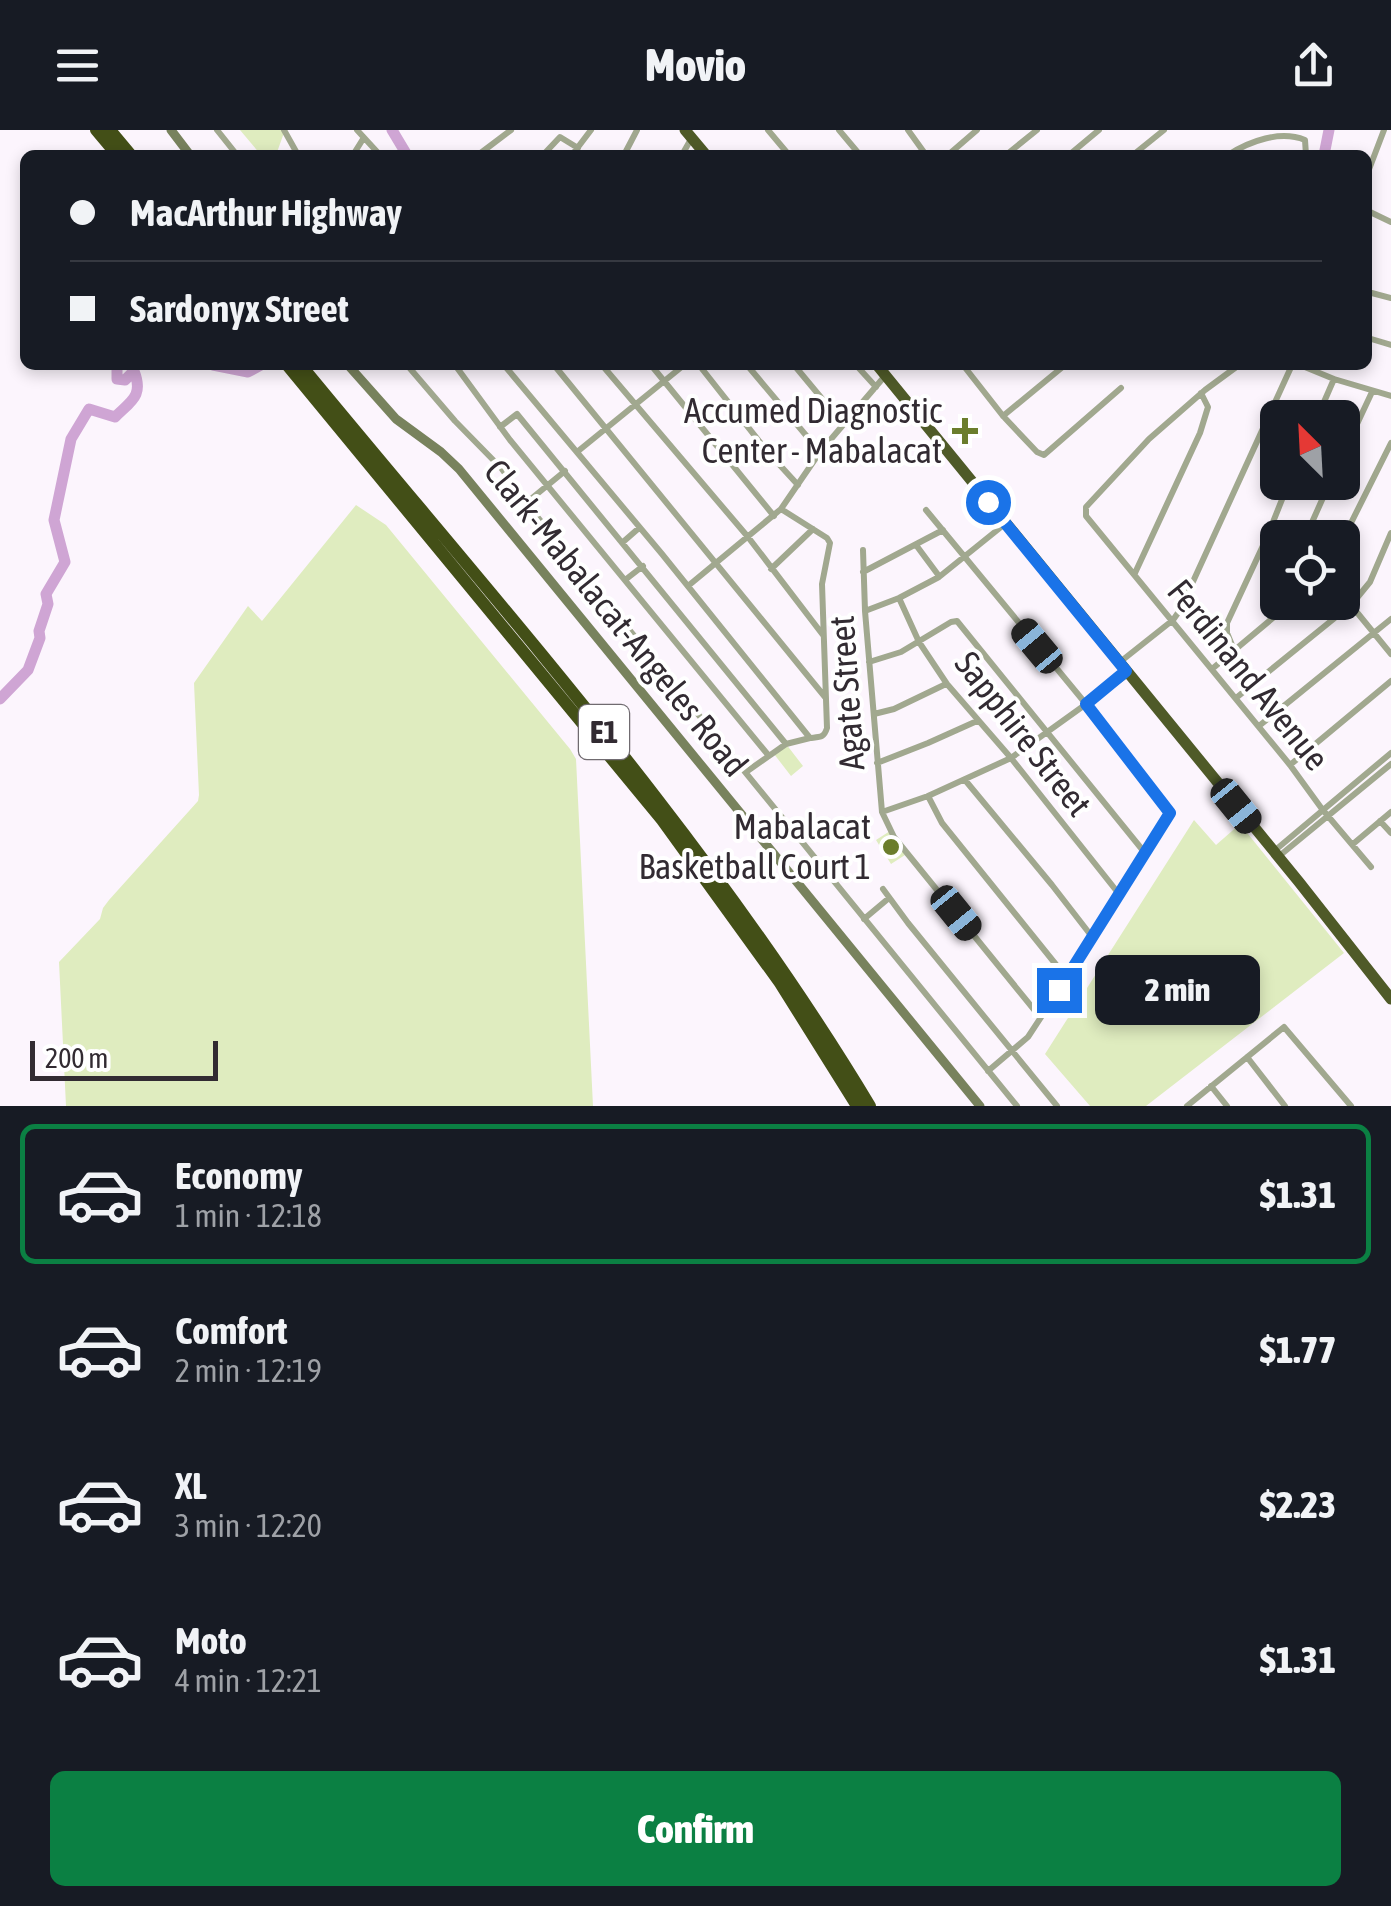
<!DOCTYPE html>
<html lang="en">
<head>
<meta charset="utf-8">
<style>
	body { margin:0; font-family:"Asap Condensed",sans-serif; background:#20242c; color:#f1f3f6; height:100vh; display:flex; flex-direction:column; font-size:38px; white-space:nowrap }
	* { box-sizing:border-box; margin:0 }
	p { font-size:32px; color:#9ea1a6 }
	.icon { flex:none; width:55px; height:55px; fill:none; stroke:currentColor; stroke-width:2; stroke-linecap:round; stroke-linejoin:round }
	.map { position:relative; height:976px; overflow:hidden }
	.panel { display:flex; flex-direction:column; background:#171b24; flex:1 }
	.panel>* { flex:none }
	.banner { position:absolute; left:20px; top:20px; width:1352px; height:220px; border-radius:15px; box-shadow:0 5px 15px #0003; display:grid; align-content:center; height:220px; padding:0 50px; background:#171b24 }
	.needle { width:65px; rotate:336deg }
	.controls { position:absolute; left:1260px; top:270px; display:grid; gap:20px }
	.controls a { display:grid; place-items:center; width:100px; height:100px; border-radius:15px; background:#171b24; box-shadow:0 5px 15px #0003; font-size:50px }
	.scale { position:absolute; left:30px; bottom:25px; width:188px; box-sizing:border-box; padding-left:10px; border:5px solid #322b32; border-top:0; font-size:28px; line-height:35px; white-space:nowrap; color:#322b32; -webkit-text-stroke:8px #fff; paint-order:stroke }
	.end { position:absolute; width:45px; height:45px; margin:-22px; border:12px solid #1a73e8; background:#fff; box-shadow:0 0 0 5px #fff }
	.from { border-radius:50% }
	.bubble { position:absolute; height:70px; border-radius:15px; background:#171b24; box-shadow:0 5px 15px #0003; font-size:32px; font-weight:800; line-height:70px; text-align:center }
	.car { position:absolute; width:30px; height:60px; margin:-30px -15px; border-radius:12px; box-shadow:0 0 8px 2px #0007; background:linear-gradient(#222 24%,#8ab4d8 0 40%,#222 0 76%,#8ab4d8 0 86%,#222 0) }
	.banner b { display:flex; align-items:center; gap:35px; height:95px; font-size:38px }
	.banner b+b { border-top:2px solid #363941 }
	.banner i { width:25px; height:25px; background:#f1f3f6 }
	ul { padding:18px 0 0; list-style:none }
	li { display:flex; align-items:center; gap:30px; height:140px; margin:0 20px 15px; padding:0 30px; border:5px solid transparent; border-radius:15px }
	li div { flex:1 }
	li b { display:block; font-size:38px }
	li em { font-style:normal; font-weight:800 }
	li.active { border-color:#0b8043 }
	li>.icon { width:90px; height:90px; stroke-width:1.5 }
	.cta { display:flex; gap:20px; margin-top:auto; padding:20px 50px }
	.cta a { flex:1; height:115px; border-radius:15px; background:#0b8043; color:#fff; font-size:40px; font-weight:800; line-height:115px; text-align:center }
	header { display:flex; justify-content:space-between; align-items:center; height:130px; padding:0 50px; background:#171b24; font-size:45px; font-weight:800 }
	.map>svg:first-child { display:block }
	.green { fill:#dfecbf }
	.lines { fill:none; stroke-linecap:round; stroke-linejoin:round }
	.river { stroke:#cfa5d4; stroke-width:11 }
	.minor { stroke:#a1a88f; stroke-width:6 }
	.secondary { stroke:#78825d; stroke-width:9 }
	.trunk { stroke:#4f5a28; stroke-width:11 }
	.motorway { stroke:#434f17; stroke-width:12 }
	.route { stroke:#1a73e8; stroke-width:12 }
	.poi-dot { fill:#6b7d2c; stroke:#fff; stroke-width:4 }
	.labels { text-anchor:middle; stroke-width:8; stroke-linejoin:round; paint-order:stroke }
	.shield { fill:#fff; stroke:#706b70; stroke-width:2.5 }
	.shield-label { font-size:32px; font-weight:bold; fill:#322b32 }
	.poi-label { font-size:35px; fill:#322b32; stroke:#fff; text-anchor:end }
	.street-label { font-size:35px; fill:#322b32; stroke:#fff }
</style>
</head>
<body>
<header><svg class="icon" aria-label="menu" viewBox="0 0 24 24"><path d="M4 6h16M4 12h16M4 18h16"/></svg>Movio<svg class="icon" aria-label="share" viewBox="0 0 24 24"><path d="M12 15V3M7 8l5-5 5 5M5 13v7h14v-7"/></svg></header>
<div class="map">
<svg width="1391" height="976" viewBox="0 0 1391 976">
	<rect width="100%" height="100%" fill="#fcf5fd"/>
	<path class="green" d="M 240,0 L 285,0 L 276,25 L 261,25 Z
		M 356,375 L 386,395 L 570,619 L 576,629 L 593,976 L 66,976 L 59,832 L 100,789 L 103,778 L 109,770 L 198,671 L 199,665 L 194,553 L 248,476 L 262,491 Z
		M 786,614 L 803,636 L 791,646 L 774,624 Z
		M 1194,690 L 1216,715 L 1240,694 L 1344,823 L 1146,976 L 1090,976 L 1045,924 Z
		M 890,701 L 905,725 L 891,734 L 876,710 Z"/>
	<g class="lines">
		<path class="river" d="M 392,0 L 407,25
			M 1324,25 L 1329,0
			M 213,235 L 248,242 L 261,235
			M 0,569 L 28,540 L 40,508 L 39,501 L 48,474 L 46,464 L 65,432 L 54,390 L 71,309 L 89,279 L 115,287 C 131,271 144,266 134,241 L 125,250 L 117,249 L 117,235"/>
		<path class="minor" d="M 217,0 L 237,25
			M 284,0 L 298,25
			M 357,0 L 380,25
			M 768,0 L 789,25
			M 839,0 L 860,25
			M 908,0 L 926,25
			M 353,25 L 363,9
			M 478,25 L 511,0
			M 543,25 L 560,7 L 578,18
			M 572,25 L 591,0
			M 624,25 L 637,0
			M 682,25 L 691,9
			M 948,25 L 977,0
			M 1006,25 L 1037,0
			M 1069,25 L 1099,0
			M 1133,25 L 1164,0
			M 1228,25 C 1250,11 1280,0 1305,10 L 1306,25
			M 1368,42 L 1384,0
			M 1368,81 L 1391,92
			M 1368,162 L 1391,168
			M 1368,208 L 1391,215
			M 407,235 L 455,291 L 502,339 L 526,373 L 1017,976
			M 455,235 L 510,310 L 769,626
			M 504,235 L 662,424 L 810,608 C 820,607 824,608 827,598 L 822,454 L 830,413 L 827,408 L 781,379
			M 554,235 L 825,567
			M 602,235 L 748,407 L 823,505
			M 651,235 L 774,386
			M 699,235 L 766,320 L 798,355
			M 747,235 L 820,322
			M 794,235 L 843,294
			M 856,235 L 876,257
			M 963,235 L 1003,286 L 1037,322 L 1044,325 L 1121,258
			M 1239,235 L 1205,260 L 1149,309 L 1086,377 L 1086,386 L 1290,635 L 1322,679 L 1371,737
			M 1300,235 L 1334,249 L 1391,266
			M 1003,286 L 1065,235
			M 1317,288 L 1334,249
			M 500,297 L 517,284 L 786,614
			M 577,322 L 684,235
			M 1342,326 L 1372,262
			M 526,373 L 565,341
			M 926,380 L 1086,574 L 1169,683 L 1093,808 L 1028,907 L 988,941
			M 1305,408 L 1330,352
			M 1342,411 L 1391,313
			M 623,412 L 639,398
			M 916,415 L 939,446
			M 863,420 L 865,481 L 882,682 L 894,707 L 1040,887
			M 771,439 L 813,399
			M 863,442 L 943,400
			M 1135,443 L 1200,303 L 1208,277 L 1201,263
			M 625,450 L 643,436
			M 688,456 L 781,379 L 820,322 L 884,247
			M 1342,464 L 1391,524
			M 899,468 L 919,512 L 947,554 L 1011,628 L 1119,764
			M 865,481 L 899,468 L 939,447 L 1006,393
			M 1234,520 L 1227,503 L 1227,493 L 1267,407 L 1289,352
			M 869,532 L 901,522 L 951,492 L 957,491 L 1145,723
			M 1120,532 L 1173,490 L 1180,480 L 1292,235
			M 1212,539 L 1292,472
			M 1236,568 L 1352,474 L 1370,452 L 1391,403
			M 874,584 L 894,579 L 946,554
			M 1259,596 L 1391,489
			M 877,633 L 928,613 L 977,591
			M 1290,635 L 1391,551
			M 746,642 L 786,614 L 810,608
			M 965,650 L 1052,755 L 1093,808
			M 928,666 L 942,693 L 1066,847
			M 882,682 L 928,666 L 1011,628 L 1128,544
			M 1380,691 L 1391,703
			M 1353,714 L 1391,682
			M 1273,722 L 1391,623
			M 1278,727 L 1391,634
			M 883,759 L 908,793 L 1057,976
			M 864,789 L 889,768
			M 1247,927 L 1285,976
			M 1211,956 L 1227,976
			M 1187,976 L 1284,897 L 1351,976"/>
		<path class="secondary" d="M 171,0 L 190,25
			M 348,235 L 396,289 L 441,322 L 459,339 L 980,976"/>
		<path class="trunk" d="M 685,0 L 706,25
			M 877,235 L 1299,752 L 1391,869"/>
		<path class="motorway" d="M 96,0 L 117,25
			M 110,0 L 131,25
			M 287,235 L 662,690 L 780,853 L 857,976
			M 301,235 C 499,476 709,708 870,976"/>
	</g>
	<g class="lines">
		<path class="route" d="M 988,372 L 1126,541 L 1086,574 L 1170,683 L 1059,860"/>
	</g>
	<g class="poi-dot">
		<path d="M960 286h10v10h10v10h-10v10h-10v-10h-10v-10h10z"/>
		<circle cx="891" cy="717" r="10"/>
	</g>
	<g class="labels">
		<rect class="shield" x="579" y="575" width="50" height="54" rx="8"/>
		<g class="shield-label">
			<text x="604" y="613">E1</text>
		</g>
		<g class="poi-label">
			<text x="942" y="293">Accumed Diagnostic<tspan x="942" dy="40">Center - Mabalacat</tspan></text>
			<text x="871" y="709">Mabalacat<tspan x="871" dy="40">Basketball Court 1</tspan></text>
		</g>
		<g class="street-label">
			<text transform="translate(616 488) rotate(51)" y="12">Clark-Mabalacat-Angeles Road</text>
			<text transform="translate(1248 545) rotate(51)" y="12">Ferdinand Avenue</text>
			<text transform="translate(847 563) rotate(-94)" y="12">Agate Street</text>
			<text transform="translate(1023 604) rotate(52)" y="12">Sapphire Street</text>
		</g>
	</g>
</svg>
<div class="controls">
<a><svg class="needle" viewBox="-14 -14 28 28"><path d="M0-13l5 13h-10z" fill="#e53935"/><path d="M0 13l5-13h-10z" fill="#9ea1a6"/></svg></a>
<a><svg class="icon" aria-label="locate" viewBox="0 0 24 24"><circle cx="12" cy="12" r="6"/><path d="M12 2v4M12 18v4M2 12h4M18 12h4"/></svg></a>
</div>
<div class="scale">200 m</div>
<i class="end from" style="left:988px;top:372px"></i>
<i class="end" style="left:1059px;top:860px"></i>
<div class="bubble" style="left:1095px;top:825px;width:165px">2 min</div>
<i class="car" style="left:1037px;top:516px;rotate:320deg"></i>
<i class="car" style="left:1236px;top:676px;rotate:141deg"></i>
<i class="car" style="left:956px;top:783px;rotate:141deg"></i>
<div class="banner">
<b><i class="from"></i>MacArthur Highway</b>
<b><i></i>Sardonyx Street</b>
</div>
</div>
<section class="panel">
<ul>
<li class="active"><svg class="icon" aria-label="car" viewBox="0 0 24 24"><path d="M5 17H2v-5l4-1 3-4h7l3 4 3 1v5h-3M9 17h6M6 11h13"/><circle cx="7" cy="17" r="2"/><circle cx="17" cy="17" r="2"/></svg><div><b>Economy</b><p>1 min · 12:18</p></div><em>$1.31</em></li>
<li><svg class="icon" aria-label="car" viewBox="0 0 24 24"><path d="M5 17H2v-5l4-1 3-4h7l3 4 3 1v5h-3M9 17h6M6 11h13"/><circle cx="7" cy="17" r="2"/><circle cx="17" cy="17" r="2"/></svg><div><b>Comfort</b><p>2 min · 12:19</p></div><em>$1.77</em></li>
<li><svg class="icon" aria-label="car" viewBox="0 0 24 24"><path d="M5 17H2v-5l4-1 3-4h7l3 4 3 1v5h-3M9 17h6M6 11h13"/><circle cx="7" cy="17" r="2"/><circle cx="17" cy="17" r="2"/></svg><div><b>XL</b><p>3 min · 12:20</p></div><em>$2.23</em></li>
<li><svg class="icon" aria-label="car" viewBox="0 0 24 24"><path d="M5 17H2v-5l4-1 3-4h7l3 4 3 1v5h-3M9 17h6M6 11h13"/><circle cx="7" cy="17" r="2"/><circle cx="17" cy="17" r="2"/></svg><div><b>Moto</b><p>4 min · 12:21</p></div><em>$1.31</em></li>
</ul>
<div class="cta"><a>Confirm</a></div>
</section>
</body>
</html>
